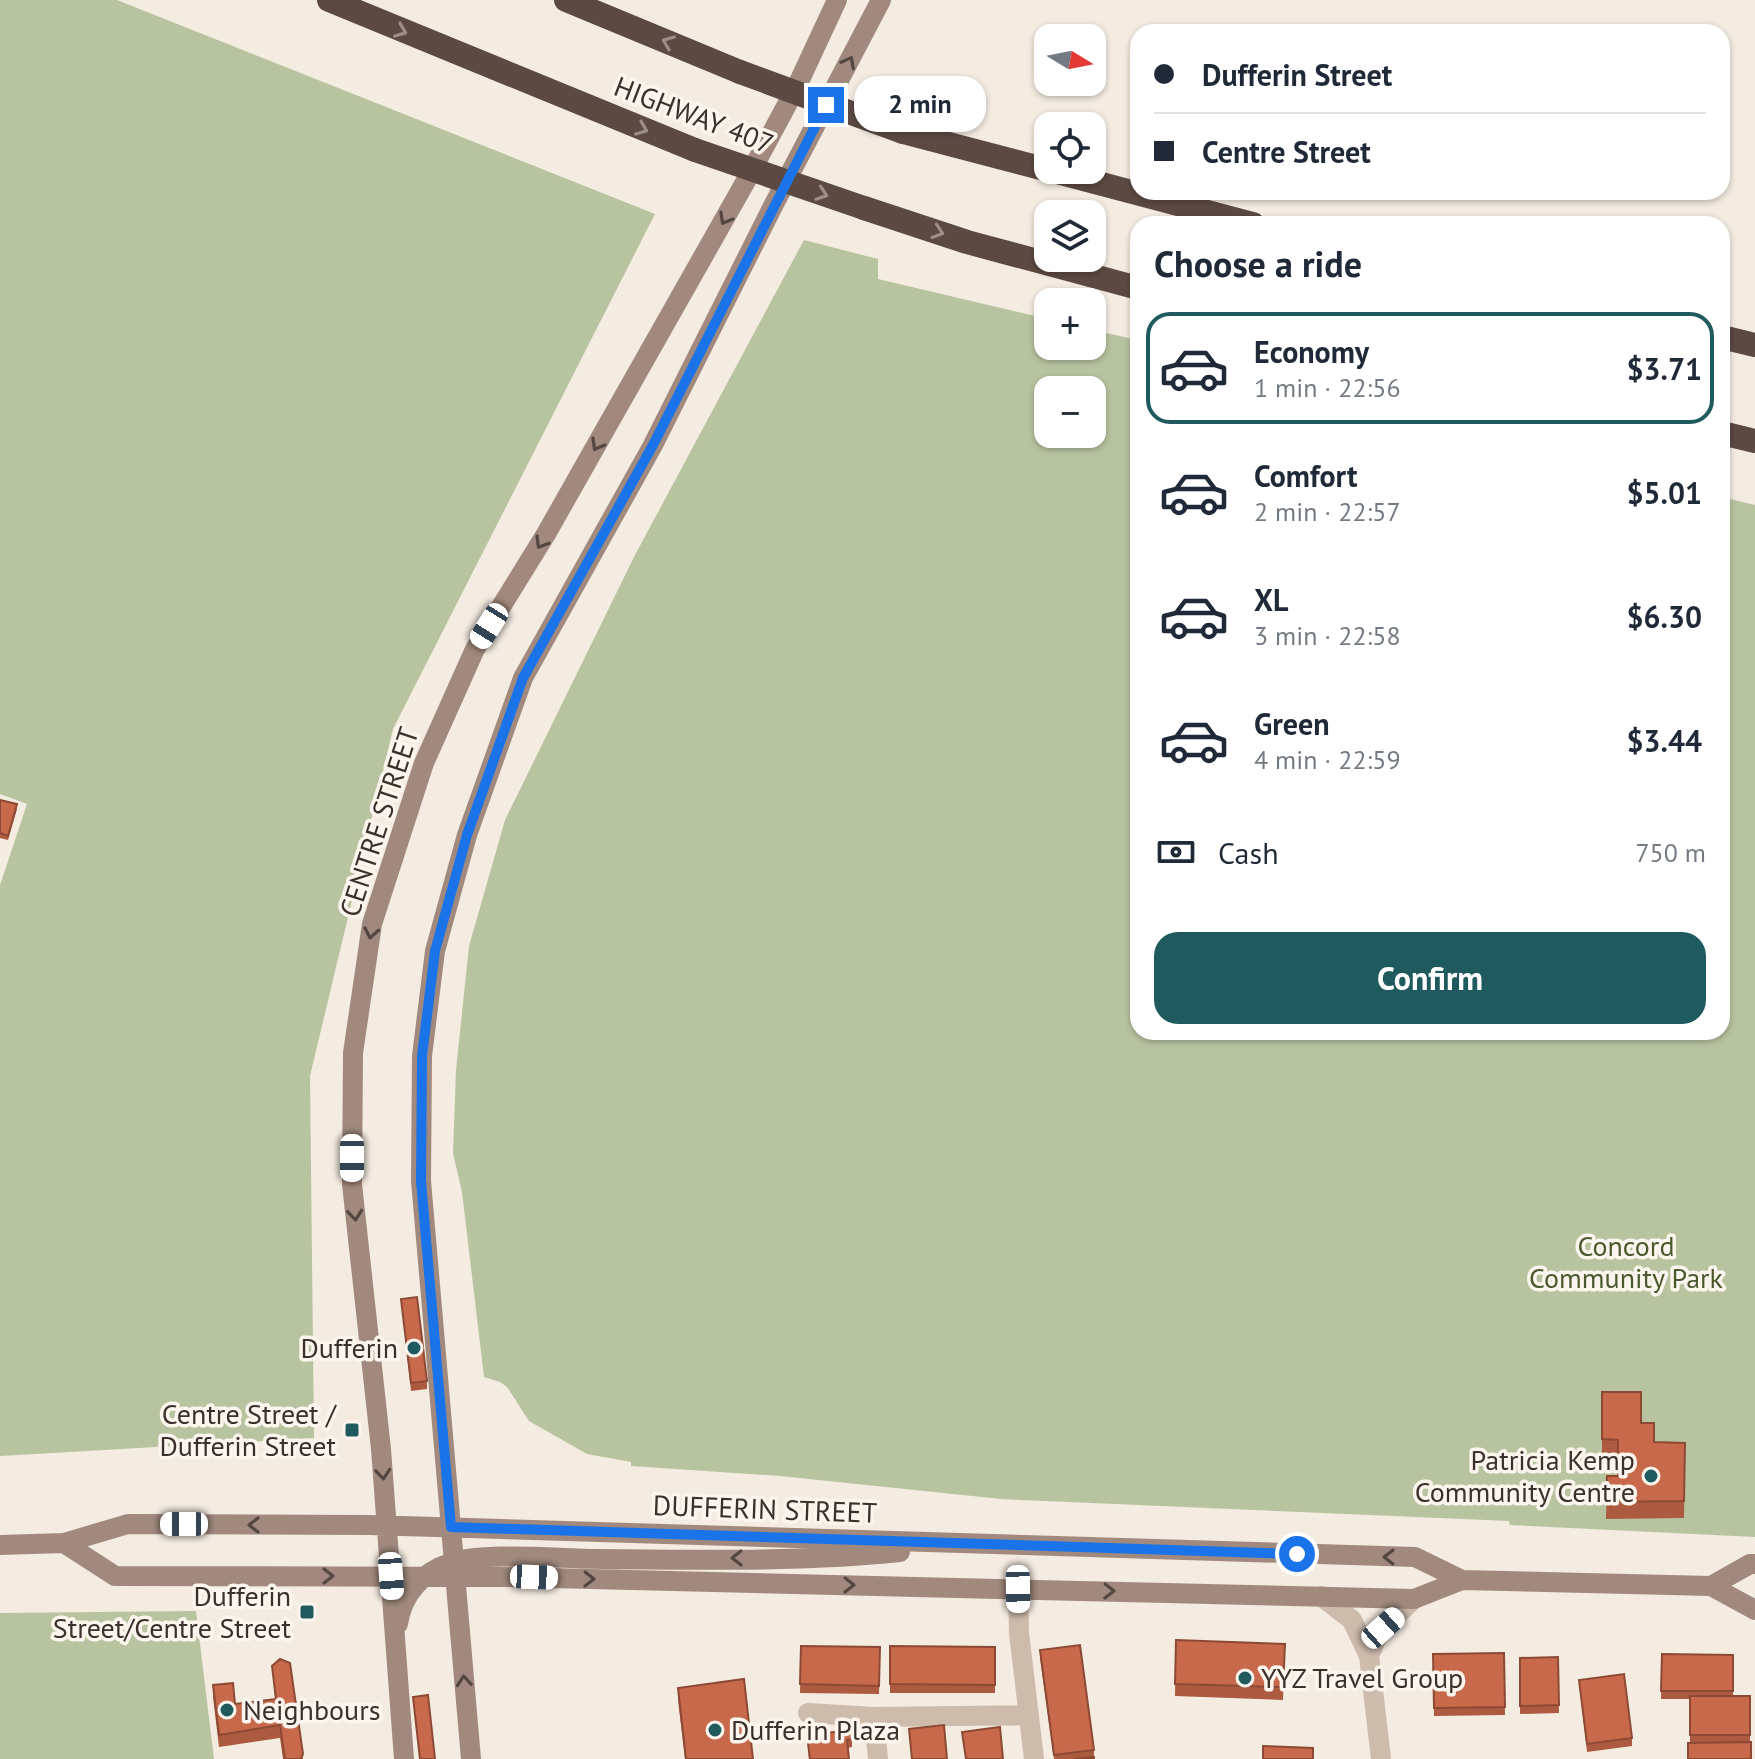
<!DOCTYPE html>
<html lang="en">
<head>
<meta charset="utf-8">
<style>
	body { margin:0; font-family:"PT Sans",sans-serif; background:#f2f2f3; color:#1f2937; height:100vh; display:flex; flex-direction:column; font-size:30px; white-space:nowrap }
	* { box-sizing:border-box; margin:0 }
	p { font-size:26px; color:#747a83 }
	.icon { flex:none; width:44px; height:44px; fill:none; stroke:currentColor; stroke-width:2; stroke-linecap:round; stroke-linejoin:round }
	.map { position:relative; flex:1; overflow:hidden }
	.sheet { position:absolute; left:1130px; top:216px; width:600px; height:824px; display:flex; flex-direction:column; background:#fff; border-radius:24px; box-shadow:0 2px 6px #0004 }
	.sheet>* { flex:none }
	.guide { position:absolute; left:1130px; top:24px; width:600px; height:176px; border-radius:24px; box-shadow:0 2px 6px #0004; display:grid; align-content:center; height:176px; padding:0 24px; background:#fff }
	.needle { width:52px; rotate:100deg }
	.fabs { position:absolute; left:1034px; top:24px; display:grid; gap:16px }
	.fabs a { display:grid; place-items:center; width:72px; height:72px; border-radius:16px; background:#fff; box-shadow:0 2px 6px #0004; font-size:40px }
	.end { position:absolute; width:36px; height:36px; margin:-18px; border:10px solid #1a73e8; background:#fff; box-shadow:0 0 0 4px #fff }
	.from { border-radius:50% }
	.bubble { position:absolute; height:56px; border-radius:24px; background:#fff; box-shadow:0 2px 6px #0004; font-size:26px; font-weight:700; line-height:56px; text-align:center }
	.car { position:absolute; width:24px; height:48px; margin:-24px -12px; border-radius:10px; box-shadow:0 0 6px 2px #0007; background:linear-gradient(#fff 24%,#345 0 40%,#fff 0 76%,#345 0 86%,#fff 0) }
	.guide b { display:flex; align-items:center; gap:28px; height:76px; font-size:30px }
	.guide b+b { border-top:2px solid #e0e1e3 }
	.guide i { width:20px; height:20px; background:#1f2937 }
	ul { padding:0; list-style:none }
	li { display:flex; align-items:center; gap:24px; height:112px; margin:0 16px 12px; padding:0 8px; border:4px solid transparent; border-radius:24px }
	li div { flex:1 }
	li b { display:block; font-size:30px }
	li em { font-style:normal; font-weight:700 }
	li.current { border-color:#1f5a5e }
	li>.icon { width:72px; height:72px; stroke-width:1.5 }
	h2 { padding:0 24px; font-size:36px; line-height:96px }
	.pay { display:flex; align-items:center; gap:20px; height:88px; padding:0 24px; font-size:30px }
	.pay p { margin-inline-start:auto }
	.button { display:flex; gap:16px; margin-top:auto; padding:16px 24px }
	.button a { flex:1; height:92px; border-radius:24px; background:#1f5a5e; color:#fff; font-size:32px; font-weight:700; line-height:92px; text-align:center }
	.map>svg:first-child { display:block }
	.green { fill:#b8c4a0; fill-rule:evenodd }
	.lines { fill:none; stroke-linecap:round; stroke-linejoin:round }
	.street { stroke:#cdbbac; stroke-width:20 }
	.secondary { stroke:#a18a7d; stroke-width:20 }
	.highway { stroke:#5c4a42; stroke-width:24 }
	.highway-bridge { stroke:#5c4a42; stroke-width:24 }
	.wall { fill:#ac5a40 }
	.building { fill:#c8694b; stroke:#8c4a34; stroke-width:2 }
	.oneway { stroke:#9c8e87 }
	.oneway2 { stroke:#544640 }
	.route { stroke:#1a73e8; stroke-width:10 }
	.poi-dot { fill:#1f5a5e; stroke:#fbf5ee; stroke-width:3 }
	.labels { text-anchor:middle; stroke-width:7; stroke-linejoin:round; paint-order:stroke }
	.street-label { font-size:28px; fill:#3b302b; stroke:#fbf5ee }
	.park-label { font-size:28px; fill:#4a5a2e; stroke:#fbf5ee }
	.poi-label { font-size:28px; fill:#3b302b; stroke:#fbf5ee; text-anchor:end }
</style>
</head>
<body>
<div class="map">
<svg width="1755" height="1759" viewBox="0 0 1755 1759">
	<rect width="100%" height="100%" fill="#f4ebe1"/>
	<path class="green" d="M 0,0 L 117,0 L 655,214 L 393,729 L 310,1076 L 314,1438 L 0,1456 L 0,885 L 27,804 L 0,794 Z
		M 804,240 L 878,259 L 878,279 L 1048,319 L 1048,346 L 1092,346 L 1092,330 L 1138,340 L 1138,1032 L 1722,1032 L 1722,497 L 1755,505 L 1755,1537 L 1510,1525 L 1509,1521 L 1001,1499 L 780,1476 L 631,1466 L 631,1462 L 587,1454 L 529,1421 L 507,1387 L 500,1382 L 484,1377 L 462,1192 L 453,1153 L 456,1070 L 469,946 L 505,820 L 635,555 ZM 1048,390 L 1092,390 L 1092,434 L 1048,434 Z
		M 196,1611 L 214,1759 L 0,1759 L 0,1613 Z"/>
	<g class="lines">
		<path class="street" d="M 1018,1589 L 1019,1633 L 1034,1759
			M 1321,1596 L 1352,1620 L 1369,1656 L 1381,1759
			M 1369,1656 L 1380,1630 L 1414,1599
			M 808,1713 L 874,1717 L 1029,1715
			M 874,1717 L 878,1759"/>
		<path class="secondary" d="M 64,1543 L 115,1576 L 504,1577 L 1414,1599 L 1462,1580
			M 0,1545 L 64,1543 L 128,1524 L 369,1525 L 1415,1557 L 1462,1580 L 1711,1586 L 1755,1610
			M 1711,1586 L 1750,1564 L 1755,1564
			M 398,1624 C 402,1595 422,1572 450,1563 C 485,1551 563,1559 602,1559 C 701,1560 802,1562 900,1552
			M 404,1759 L 381,1449 L 352,1184 L 353,1053 L 372,924 L 424,763 L 475,649 L 546,534 L 747,179 L 797,86 L 837,0
			M 471,1759 L 421,1181 L 422,1056 L 435,951 L 467,835 L 523,678 L 653,445 L 773,206 L 881,0"/>
		<path class="highway" d="M 329,0 L 695,150
			M 566,0 L 740,72
			M 903,132 L 1048,170
			M 1049,170 L 1253,224
			M 864,208 L 967,242 L 1138,288
			M 1722,337 L 1755,345
			M 1722,433 L 1755,441"/>
		<path class="highway-bridge" d="M 740,72 L 903,132
			M 695,150 L 864,208"/>
	</g>
	<path class="wall" d="M 0,800 L 17,809 L 8,840 L 0,838 Z
		M 401,1299 L 427,1381 L 427,1389 L 411,1391 Z
		M 1602,1392 L 1641,1423 L 1654,1442 L 1685,1443 L 1684,1518 L 1606,1519 L 1607,1476 L 1618,1476 L 1618,1456 L 1602,1456 Z
		M 1176,1640 L 1285,1644 L 1283,1700 L 1175,1696 Z
		M 801,1646 L 880,1647 L 879,1694 L 800,1693 Z
		M 890,1646 L 995,1647 L 995,1693 L 890,1693 Z
		M 1040,1650 L 1094,1750 L 1094,1759 L 1054,1759 L 1040,1658 Z
		M 1504,1653 L 1505,1715 L 1434,1716 L 1433,1654 Z
		M 1662,1654 L 1733,1655 L 1733,1696 L 1750,1696 L 1750,1742 L 1690,1743 L 1690,1699 L 1661,1699 Z
		M 1558,1657 L 1559,1713 L 1520,1714 L 1520,1658 Z
		M 272,1666 L 303,1759 L 283,1759 L 280,1738 L 219,1747 L 213,1697 L 213,1685 L 235,1704 L 275,1699 Z
		M 1579,1680 L 1632,1738 L 1632,1746 L 1587,1752 Z
		M 678,1688 L 753,1759 L 685,1759 L 678,1700 Z
		M 807,1735 L 852,1739 L 852,1747 L 848,1748 L 849,1759 L 809,1759 Z"/>
	<path class="building" d="M 0,800 L 17,804 L 8,836 L 0,833 Z
		M 417,1297 L 427,1381 L 411,1383 L 401,1299 Z
		M 1602,1392 L 1641,1392 L 1641,1423 L 1654,1423 L 1654,1442 L 1685,1443 L 1684,1501 L 1606,1502 L 1607,1476 L 1618,1476 L 1618,1440 L 1602,1439 Z
		M 1176,1640 L 1285,1644 L 1283,1687 L 1175,1684 Z
		M 1080,1645 L 1094,1750 L 1054,1755 L 1040,1650 Z
		M 801,1646 L 880,1647 L 879,1686 L 800,1684 Z
		M 890,1646 L 995,1647 L 995,1685 L 890,1684 Z
		M 1504,1653 L 1505,1707 L 1434,1708 L 1433,1654 Z
		M 1662,1654 L 1733,1655 L 1733,1691 L 1661,1691 Z
		M 1558,1657 L 1559,1705 L 1520,1706 L 1520,1658 Z
		M 280,1659 L 290,1663 L 303,1754 L 301,1759 L 285,1759 L 280,1725 L 219,1735 L 213,1685 L 233,1683 L 235,1704 L 276,1699 L 272,1666 Z
		M 1624,1674 L 1632,1738 L 1587,1744 L 1579,1680 Z
		M 744,1679 L 753,1759 L 686,1759 L 678,1688 Z
		M 428,1695 L 435,1759 L 420,1759 L 413,1697 Z
		M 1690,1696 L 1750,1696 L 1750,1735 L 1690,1735 Z
		M 944,1725 L 947,1759 L 912,1759 L 909,1729 Z
		M 1000,1727 L 1003,1759 L 966,1759 L 962,1732 Z
		M 852,1730 L 852,1739 L 847,1740 L 849,1759 L 810,1759 L 807,1735 Z
		M 1751,1742 L 1751,1759 L 1688,1759 L 1688,1743 Z
		M 1263,1746 L 1313,1748 L 1313,1759 L 1263,1759 Z
		M 1094,1757 L 1094,1759 L 1074,1759 Z"/>
	<defs><path id="oneway-chevron" d="M-2-3.5L2.5 0L-2 3.5" fill="none" stroke-width="1.6" stroke-linecap="round" stroke-linejoin="round" transform="scale(2)"/></defs>
	<g class="oneway">
		<use href="#oneway-chevron" transform="translate(401 31) rotate(22)"/>
		<use href="#oneway-chevron" transform="translate(668 42) rotate(-158)"/>
		<use href="#oneway-chevron" transform="translate(642 129) rotate(22)"/>
		<use href="#oneway-chevron" transform="translate(822 194) rotate(19)"/>
		<use href="#oneway-chevron" transform="translate(938 232) rotate(18)"/>
	</g>
	<g class="oneway2">
		<use href="#oneway-chevron" transform="translate(849 62) rotate(-62)"/>
		<use href="#oneway-chevron" transform="translate(725 219) rotate(120)"/>
		<use href="#oneway-chevron" transform="translate(597 445) rotate(120)"/>
		<use href="#oneway-chevron" transform="translate(541 543) rotate(121)"/>
		<use href="#oneway-chevron" transform="translate(371 933) rotate(100)"/>
		<use href="#oneway-chevron" transform="translate(355 1215) rotate(84)"/>
		<use href="#oneway-chevron" transform="translate(383 1474) rotate(85)"/>
		<use href="#oneway-chevron" transform="translate(254 1525) rotate(-180)"/>
		<use href="#oneway-chevron" transform="translate(1389 1557) rotate(-179)"/>
		<use href="#oneway-chevron" transform="translate(737 1558) rotate(179)"/>
		<use href="#oneway-chevron" transform="translate(328 1576)"/>
		<use href="#oneway-chevron" transform="translate(589 1579) rotate(1)"/>
		<use href="#oneway-chevron" transform="translate(849 1585) rotate(1)"/>
		<use href="#oneway-chevron" transform="translate(1109 1591) rotate(1)"/>
		<use href="#oneway-chevron" transform="translate(464 1681) rotate(-95)"/>
	</g>
	<g class="lines">
		<path class="route" d="M 826,105 L 653,445 L 523,678 L 467,835 L 435,951 L 422,1056 L 421,1181 L 451,1527 L 1297,1554"/>
	</g>
	<g class="poi-dot">
		<circle cx="414" cy="1348" r="8"/>
		<rect x="344" y="1422" width="16" height="16" rx="4"/>
		<circle cx="1651" cy="1476" r="8"/>
		<rect x="299" y="1604" width="16" height="16" rx="4"/>
		<circle cx="1245" cy="1678" r="8"/>
		<circle cx="227" cy="1710" r="8"/>
		<circle cx="715" cy="1730" r="8"/>
	</g>
	<g class="labels">
		<g class="street-label">
			<text transform="translate(694 115) rotate(21)" y="10">HIGHWAY 407</text>
			<text transform="translate(379 822) rotate(-72)" y="10">CENTRE STREET</text>
			<text transform="translate(765 1509) rotate(2)" y="10">DUFFERIN STREET</text>
		</g>
		<g class="park-label">
			<text x="1626" y="1256">Concord<tspan x="1626" dy="32">Community Park</tspan></text>
		</g>
		<g class="poi-label">
			<text x="398" y="1358">Dufferin</text>
			<text x="336" y="1424">Centre Street /<tspan x="336" dy="32">Dufferin Street</tspan></text>
			<text x="1635" y="1470">Patricia Kemp<tspan x="1635" dy="32">Community Centre</tspan></text>
			<text x="291" y="1606">Dufferin<tspan x="291" dy="32">Street/Centre Street</tspan></text>
			<text x="1261" y="1688" text-anchor="start">YYZ Travel Group</text>
			<text x="243" y="1720" text-anchor="start">Neighbours</text>
			<text x="731" y="1740" text-anchor="start">Dufferin Plaza</text>
		</g>
	</g>
</svg>
<div class="fabs">
<a><svg class="needle" viewBox="-14 -14 28 28"><path d="M0-13l5 13h-10z" fill="#e53935"/><path d="M0 13l5-13h-10z" fill="#747a83"/></svg></a>
<a><svg class="icon" aria-label="locate" viewBox="0 0 24 24"><circle cx="12" cy="12" r="6"/><path d="M12 2v4M12 18v4M2 12h4M18 12h4"/></svg></a>
<a><svg class="icon" aria-label="layers" viewBox="0 0 24 24"><path d="M12 4l9 5-9 5-9-5zM3 14l9 5 9-5"/></svg></a>
<a>+</a>
<a>−</a>
</div>
<i class="end from" style="left:1297px;top:1554px"></i>
<i class="end" style="left:826px;top:105px"></i>
<div class="bubble" style="left:854px;top:76px;width:132px">2 min</div>
<i class="car" style="left:489px;top:626px;rotate:212deg"></i>
<i class="car" style="left:352px;top:1158px;rotate:180deg"></i>
<i class="car" style="left:184px;top:1524px;rotate:270deg"></i>
<i class="car" style="left:391px;top:1576px;rotate:176deg"></i>
<i class="car" style="left:534px;top:1577px;rotate:92deg"></i>
<i class="car" style="left:1018px;top:1589px;rotate:179deg"></i>
<i class="car" style="left:1383px;top:1628px;rotate:48deg"></i>
<div class="guide">
<b><i class="from"></i>Dufferin Street</b>
<b><i></i>Centre Street</b>
</div>
<section class="sheet">
<h2>Choose a ride</h2>
<ul>
<li class="current"><svg class="icon" aria-label="car" viewBox="0 0 24 24"><path d="M5 17H2v-5l4-1 3-4h7l3 4 3 1v5h-3M9 17h6M6 11h13"/><circle cx="7" cy="17" r="2"/><circle cx="17" cy="17" r="2"/></svg><div><b>Economy</b><p>1 min · 22:56</p></div><em>$3.71</em></li>
<li><svg class="icon" aria-label="car" viewBox="0 0 24 24"><path d="M5 17H2v-5l4-1 3-4h7l3 4 3 1v5h-3M9 17h6M6 11h13"/><circle cx="7" cy="17" r="2"/><circle cx="17" cy="17" r="2"/></svg><div><b>Comfort</b><p>2 min · 22:57</p></div><em>$5.01</em></li>
<li><svg class="icon" aria-label="car" viewBox="0 0 24 24"><path d="M5 17H2v-5l4-1 3-4h7l3 4 3 1v5h-3M9 17h6M6 11h13"/><circle cx="7" cy="17" r="2"/><circle cx="17" cy="17" r="2"/></svg><div><b>XL</b><p>3 min · 22:58</p></div><em>$6.30</em></li>
<li><svg class="icon" aria-label="car" viewBox="0 0 24 24"><path d="M5 17H2v-5l4-1 3-4h7l3 4 3 1v5h-3M9 17h6M6 11h13"/><circle cx="7" cy="17" r="2"/><circle cx="17" cy="17" r="2"/></svg><div><b>Green</b><p>4 min · 22:59</p></div><em>$3.44</em></li>
</ul>
<div class="pay"><svg class="icon" aria-label="cash" viewBox="0 0 24 24"><path d="M3 7h18v10H3z"/><circle cx="12" cy="12" r="2"/></svg>Cash<p>750 m</p></div>
<div class="button"><a>Confirm</a></div>
</section>
</div>
</body>
</html>
